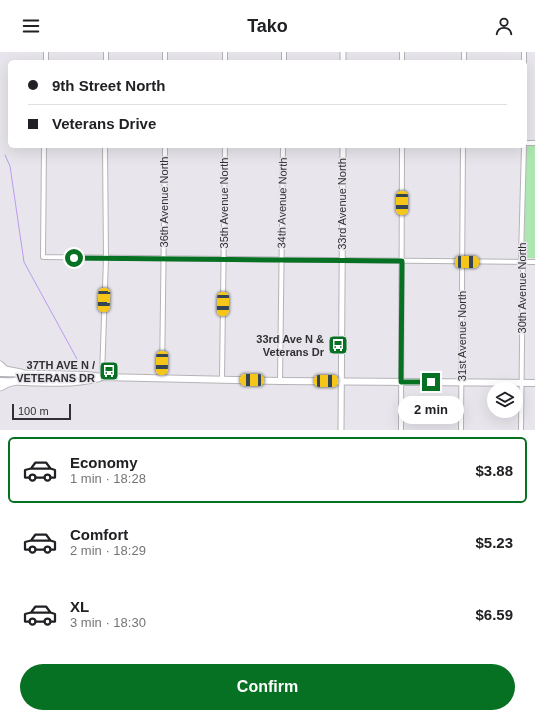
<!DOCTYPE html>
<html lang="en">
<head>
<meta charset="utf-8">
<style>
	body { margin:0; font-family:Arial,sans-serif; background:#f2f2f2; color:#202124; height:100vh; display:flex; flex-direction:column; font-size:15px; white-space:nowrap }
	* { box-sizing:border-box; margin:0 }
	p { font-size:13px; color:#757577 }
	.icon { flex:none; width:22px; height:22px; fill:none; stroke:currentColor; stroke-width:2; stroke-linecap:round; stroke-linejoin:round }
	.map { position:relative; height:378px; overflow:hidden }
	.side { display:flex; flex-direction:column; background:#fff; flex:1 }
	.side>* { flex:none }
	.top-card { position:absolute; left:8px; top:8px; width:519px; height:88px; border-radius:6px; box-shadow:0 4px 16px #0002; display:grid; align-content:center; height:88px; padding:0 20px; background:#fff }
	.fabs { position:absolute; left:487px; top:330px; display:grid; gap:8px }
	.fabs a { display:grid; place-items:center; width:36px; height:36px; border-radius:50%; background:#fff; box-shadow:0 4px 16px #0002; font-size:20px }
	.scale { position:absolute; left:12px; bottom:10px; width:59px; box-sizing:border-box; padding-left:4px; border:2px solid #313032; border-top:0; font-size:11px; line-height:14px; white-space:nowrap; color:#313032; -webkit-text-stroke:3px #e8e6ec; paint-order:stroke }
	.end { position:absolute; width:18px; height:18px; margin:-9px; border:5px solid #067122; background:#fff; box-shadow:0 0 0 2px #fff }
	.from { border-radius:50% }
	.bubble { position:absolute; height:28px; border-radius:14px; background:#fff; box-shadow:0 4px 16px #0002; font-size:13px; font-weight:700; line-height:28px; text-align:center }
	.car { position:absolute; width:12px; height:24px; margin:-12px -6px; border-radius:5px; box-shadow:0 0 3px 1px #0007; background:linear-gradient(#f5c518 24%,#345 0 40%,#f5c518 0 76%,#345 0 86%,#f5c518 0) }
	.top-card b { display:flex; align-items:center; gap:14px; height:38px; font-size:15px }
	.top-card b+b { border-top:1px solid #e0e0e0 }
	.top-card i { width:10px; height:10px; background:#202124 }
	ul { padding:7px 0 0; list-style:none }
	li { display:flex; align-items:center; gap:12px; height:66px; margin:0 8px 6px; padding:0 12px; border:2px solid transparent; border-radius:6px }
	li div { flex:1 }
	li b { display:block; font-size:15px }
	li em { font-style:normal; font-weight:700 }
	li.on { border-color:#067122 }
	li>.icon { width:36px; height:36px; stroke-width:1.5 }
	.cta { display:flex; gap:8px; margin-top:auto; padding:8px 20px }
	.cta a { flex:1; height:46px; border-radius:24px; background:#067122; color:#fff; font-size:16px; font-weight:700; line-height:46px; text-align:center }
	header { display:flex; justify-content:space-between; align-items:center; height:52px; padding:0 20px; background:#fff; font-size:18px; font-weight:700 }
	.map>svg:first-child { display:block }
	.green { fill:#ace7af }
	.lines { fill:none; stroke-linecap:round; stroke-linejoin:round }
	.stream { stroke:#bb9af1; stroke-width:1 }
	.minor-casing { stroke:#b5b3b8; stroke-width:6 }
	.tertiary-casing { stroke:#b5b3b8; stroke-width:7 }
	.secondary-casing { stroke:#b5b3b8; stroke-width:8 }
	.trunk-casing { stroke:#b5b3b8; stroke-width:9 }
	.minor { stroke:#fff; stroke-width:4 }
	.tertiary { stroke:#fff; stroke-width:5 }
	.secondary { stroke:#fff; stroke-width:6 }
	.trunk { stroke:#fff; stroke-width:7 }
	.route { stroke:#067122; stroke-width:5 }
	.labels { text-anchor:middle; stroke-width:3; stroke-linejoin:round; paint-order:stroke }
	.street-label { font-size:11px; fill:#313032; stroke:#e8e6ec }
	.poi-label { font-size:11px; font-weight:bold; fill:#313032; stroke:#e8e6ec; text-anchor:end }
</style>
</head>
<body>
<header><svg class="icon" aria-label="menu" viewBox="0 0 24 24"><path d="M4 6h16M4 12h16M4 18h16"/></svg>Tako<svg class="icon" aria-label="person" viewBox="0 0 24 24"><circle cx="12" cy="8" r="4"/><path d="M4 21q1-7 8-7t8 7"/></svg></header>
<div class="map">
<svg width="535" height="378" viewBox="0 0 535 378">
	<rect width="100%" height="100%" fill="#e8e6ec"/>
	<path class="green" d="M 526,94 L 535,94 L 535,206 L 524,206 Z"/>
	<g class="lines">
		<path class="stream" d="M 5,103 L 10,114 L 24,210 L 77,307"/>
		<g class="minor-casing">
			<path id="minor" d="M 46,10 L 46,0
				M 106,10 L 106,0
				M 165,10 L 165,0
				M 225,10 L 225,0
				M 284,10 L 284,0
				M 402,10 L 402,0
				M 464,10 L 464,0
				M 524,10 L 524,0
				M 525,91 L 535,91
				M 44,94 L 43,205 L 535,210
				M 102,325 L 106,206 L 105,94
				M 162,326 L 165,94
				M 222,327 L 225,94
				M 280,329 L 283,94
				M 401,378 L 402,94
				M 461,378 L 463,94
				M 521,378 L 523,210 L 521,205 L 524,94"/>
		</g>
		<g class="tertiary-casing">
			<path id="tertiary" d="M 343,10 L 343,0
				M 341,378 L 343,94"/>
		</g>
		<g class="secondary-casing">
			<path id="secondary" d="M 0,321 L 87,323 L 102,325 L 280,329 L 535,331
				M 0,329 C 32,330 67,334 99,326"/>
		</g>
		<g class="trunk-casing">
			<path id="trunk" d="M 0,313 L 5,318 L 21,321
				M 0,335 L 8,331 L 16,329"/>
		</g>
		<use href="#minor" class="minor"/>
		<use href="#tertiary" class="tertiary"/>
		<use href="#secondary" class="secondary"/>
		<use href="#trunk" class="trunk"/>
	</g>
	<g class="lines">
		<path class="route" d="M 74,206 L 402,209 L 401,330 L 431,330"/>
	</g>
	<defs>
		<g id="bus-square" transform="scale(1)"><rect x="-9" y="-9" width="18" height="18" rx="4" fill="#067122" stroke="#e8e6ec"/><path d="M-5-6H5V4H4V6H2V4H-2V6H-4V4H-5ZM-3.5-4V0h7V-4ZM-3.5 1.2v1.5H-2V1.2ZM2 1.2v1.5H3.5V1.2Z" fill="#fff"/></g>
	</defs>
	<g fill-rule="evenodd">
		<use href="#bus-square" x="338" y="293"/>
		<use href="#bus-square" x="109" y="319"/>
	</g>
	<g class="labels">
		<g class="street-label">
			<text transform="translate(164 150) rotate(-90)" y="4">36th Avenue North</text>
			<text transform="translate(224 151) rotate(-90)" y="4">35th Avenue North</text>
			<text transform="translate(282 151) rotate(-89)" y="4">34th Avenue North</text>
			<text transform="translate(342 152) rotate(-90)" y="4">33rd Avenue North</text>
			<text transform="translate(522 236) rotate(-90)" y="4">30th Avenue North</text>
			<text transform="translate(462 284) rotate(-90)" y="4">31st Avenue North</text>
		</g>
		<g class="poi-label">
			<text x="324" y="291">33rd Ave N &amp;<tspan x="324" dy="13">Veterans Dr</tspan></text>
			<text x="95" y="317">37TH AVE N /<tspan x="95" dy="13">VETERANS DR</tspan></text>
		</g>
	</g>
</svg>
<div class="fabs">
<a><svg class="icon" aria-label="layers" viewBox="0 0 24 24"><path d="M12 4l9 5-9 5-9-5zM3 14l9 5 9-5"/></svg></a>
</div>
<div class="scale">100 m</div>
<i class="end from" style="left:74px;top:206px"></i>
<i class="end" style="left:431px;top:330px"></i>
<div class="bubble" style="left:398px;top:344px;width:66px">2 min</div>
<i class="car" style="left:402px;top:151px;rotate:180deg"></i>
<i class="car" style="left:467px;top:210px;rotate:90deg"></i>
<i class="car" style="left:104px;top:248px;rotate:182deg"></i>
<i class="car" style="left:223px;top:252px;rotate:181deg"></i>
<i class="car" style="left:162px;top:311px;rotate:181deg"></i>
<i class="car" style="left:252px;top:328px;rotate:271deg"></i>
<i class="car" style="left:326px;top:329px;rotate:90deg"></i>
<div class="top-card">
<b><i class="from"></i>9th Street North</b>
<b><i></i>Veterans Drive</b>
</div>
</div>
<section class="side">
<ul>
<li class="on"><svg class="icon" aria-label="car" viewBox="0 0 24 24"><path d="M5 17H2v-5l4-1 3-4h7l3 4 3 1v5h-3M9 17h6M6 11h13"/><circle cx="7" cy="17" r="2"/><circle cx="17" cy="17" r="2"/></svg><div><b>Economy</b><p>1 min · 18:28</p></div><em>$3.88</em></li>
<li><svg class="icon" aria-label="car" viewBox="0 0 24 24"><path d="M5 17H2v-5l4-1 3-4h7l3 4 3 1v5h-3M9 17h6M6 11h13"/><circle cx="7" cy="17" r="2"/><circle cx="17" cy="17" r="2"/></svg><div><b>Comfort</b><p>2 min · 18:29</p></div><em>$5.23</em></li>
<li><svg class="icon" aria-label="car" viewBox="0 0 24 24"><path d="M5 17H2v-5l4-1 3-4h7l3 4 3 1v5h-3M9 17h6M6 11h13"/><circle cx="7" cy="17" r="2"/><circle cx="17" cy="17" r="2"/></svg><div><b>XL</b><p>3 min · 18:30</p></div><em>$6.59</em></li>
</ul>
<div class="cta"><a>Confirm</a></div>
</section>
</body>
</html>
